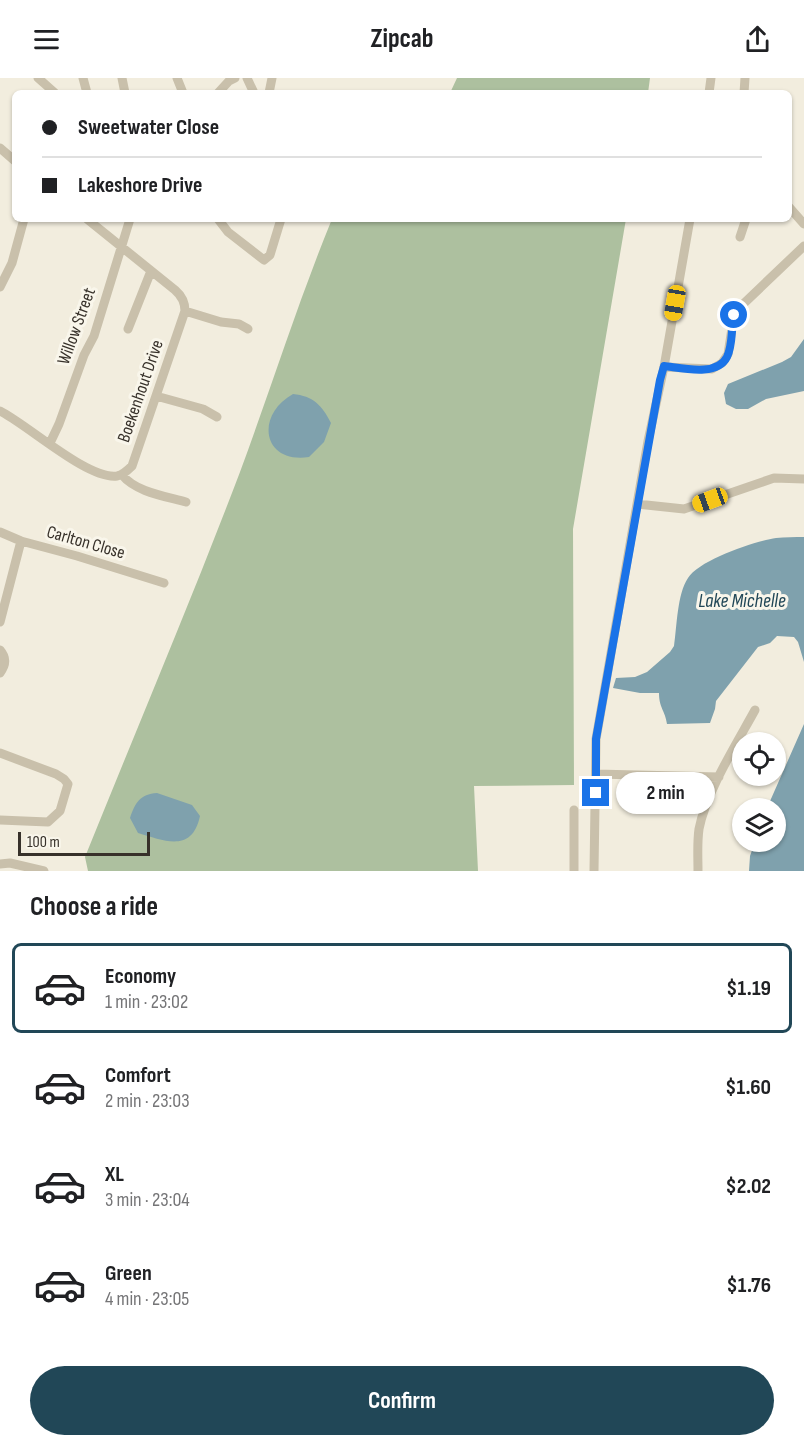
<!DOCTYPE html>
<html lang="en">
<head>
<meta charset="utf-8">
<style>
	body { margin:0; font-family:"Sofia Sans Condensed",sans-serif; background:#f6f6f6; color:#202124; height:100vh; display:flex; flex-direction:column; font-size:22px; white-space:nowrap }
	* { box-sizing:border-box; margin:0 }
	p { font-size:20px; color:#757577 }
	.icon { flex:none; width:33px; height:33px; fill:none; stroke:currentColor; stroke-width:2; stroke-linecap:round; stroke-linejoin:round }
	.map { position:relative; height:793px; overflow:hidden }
	.side { display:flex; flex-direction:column; background:#fff; flex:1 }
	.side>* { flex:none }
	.hud { position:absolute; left:12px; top:12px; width:780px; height:132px; border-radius:9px; box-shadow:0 2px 4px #0004; display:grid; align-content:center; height:132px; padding:0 30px; background:#fff }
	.buttons { position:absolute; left:732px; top:654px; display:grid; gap:12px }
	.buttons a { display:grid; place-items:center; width:54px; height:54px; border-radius:50%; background:#fff; box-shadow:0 2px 4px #0004; font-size:30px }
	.scale { position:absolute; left:18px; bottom:15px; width:132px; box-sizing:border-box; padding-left:6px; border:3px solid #37312a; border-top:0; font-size:16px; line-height:21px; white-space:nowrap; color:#37312a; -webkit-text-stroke:4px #f9f6eb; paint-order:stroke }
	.end { position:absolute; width:27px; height:27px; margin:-14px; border:8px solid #1a73e8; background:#fff; box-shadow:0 0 0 3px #fff }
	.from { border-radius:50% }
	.bubble { position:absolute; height:42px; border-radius:21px; background:#fff; box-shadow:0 2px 4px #0004; font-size:20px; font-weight:700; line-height:42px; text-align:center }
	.car { position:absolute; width:18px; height:36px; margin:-18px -9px; border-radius:8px; box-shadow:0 0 4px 2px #0007; background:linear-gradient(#f5c518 24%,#345 0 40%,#f5c518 0 76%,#345 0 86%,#f5c518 0) }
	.hud b { display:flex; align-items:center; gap:21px; height:57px; font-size:22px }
	.hud b+b { border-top:2px solid #e0e0e0 }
	.hud i { width:15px; height:15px; background:#202124 }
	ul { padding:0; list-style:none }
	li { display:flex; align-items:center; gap:18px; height:90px; margin:0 12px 9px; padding:0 18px; border:3px solid transparent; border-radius:9px }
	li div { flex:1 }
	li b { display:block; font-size:22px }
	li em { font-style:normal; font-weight:700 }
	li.on { border-color:#214757 }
	li>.icon { width:54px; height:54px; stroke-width:1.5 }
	h2 { padding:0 30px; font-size:27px; line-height:72px }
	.primary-button { display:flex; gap:12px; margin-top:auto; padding:12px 30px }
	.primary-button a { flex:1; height:69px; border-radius:36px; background:#214757; color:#fff; font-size:24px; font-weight:700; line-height:69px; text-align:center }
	header { display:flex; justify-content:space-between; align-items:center; height:78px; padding:0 30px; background:#fff; font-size:27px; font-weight:700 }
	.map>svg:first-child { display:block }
	.green { fill:#adc09f }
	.water { fill:#7fa1ad }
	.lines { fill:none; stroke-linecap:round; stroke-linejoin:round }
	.street { stroke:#c9c0ab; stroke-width:9 }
	.route { stroke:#1a73e8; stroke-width:8 }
	.labels { text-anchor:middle; stroke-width:6; stroke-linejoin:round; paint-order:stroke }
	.street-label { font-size:18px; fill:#37312a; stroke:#f9f6eb }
	.water-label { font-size:20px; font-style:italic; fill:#214757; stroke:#f9f6eb }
</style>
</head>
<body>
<header><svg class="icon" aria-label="menu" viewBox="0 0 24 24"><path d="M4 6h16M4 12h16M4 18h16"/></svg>Zipcab<svg class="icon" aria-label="share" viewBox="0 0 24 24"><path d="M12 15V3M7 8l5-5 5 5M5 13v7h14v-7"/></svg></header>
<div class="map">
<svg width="804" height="793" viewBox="0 0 804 793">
	<rect width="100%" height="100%" fill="#f2edde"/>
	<path class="green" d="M 457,0 L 650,0 L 648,15 L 450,15 Z
		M 332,141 L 626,141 L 573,451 L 574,707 L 474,708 L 478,793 L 88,793 L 85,779 C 137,650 191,523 240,394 C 271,310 298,224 332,141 Z"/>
	<path class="water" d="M 804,261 L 804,313 L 766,321 L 748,331 L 736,331 L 726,326 L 724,315 L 728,306 L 782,284 L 791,279 Z
		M 293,316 C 313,318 322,327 331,345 L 324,364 L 309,379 C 262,386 255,337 293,316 Z
		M 804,459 L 804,584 L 798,564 L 794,559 L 777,558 L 770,565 L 758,569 L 716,623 L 715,631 L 710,645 L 667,646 C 665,632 659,630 659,615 L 640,615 L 613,610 L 616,600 L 635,599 L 647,594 L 670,574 L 674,568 C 677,549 677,516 688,500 C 699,482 755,463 776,460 C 785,459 795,459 804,459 Z
		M 804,646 L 804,793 L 749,793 L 750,778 L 755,764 L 776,764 L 776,730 L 767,730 Z
		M 157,715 L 192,727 L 200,738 C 192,775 165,763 138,755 L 130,740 C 135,725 140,716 157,715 Z"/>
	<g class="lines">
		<path class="street" d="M 38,0 L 55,15
			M 83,0 L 87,15
			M 122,0 L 125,15
			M 177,0 L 183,15
			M 247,0 L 254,15
			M 218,15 L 229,3 L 235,0
			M 269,15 L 272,0
			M 709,15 L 711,0
			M 744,15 L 745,0
			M 0,70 L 15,83
			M 789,129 L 804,146
			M 218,141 L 228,154 L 264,182 L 270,177 L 281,141
			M 740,159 L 746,141
			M 0,209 L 12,185 L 24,141
			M 185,233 L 221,244 L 239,246 L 248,251
			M 128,251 L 151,193
			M 664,289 L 712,291 L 722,285 L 728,276 L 733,244 L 738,231 L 804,168
			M 156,318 L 203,331 L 217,339
			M 0,333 C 28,347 88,402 117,398 C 123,397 128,392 132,388 L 185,233 C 185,224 182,218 175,212 L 87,141
			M 50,365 L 59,346 L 84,277 L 94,258 L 130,141
			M 122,397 C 136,414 164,418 186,424
			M 637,426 L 684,431 L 774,400 L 804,401
			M 0,454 L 21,463 L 77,478 L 164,505
			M 0,544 L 21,463
			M 0,572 C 6,579 6,587 0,595
			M 0,675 L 56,696 L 64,701 L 68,706 L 60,733 L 48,744 L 0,742
			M 596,696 L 719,699
			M 574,732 L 574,793
			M 0,786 L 10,785 L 44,793
			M 594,793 L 596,661 L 648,363 L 664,289 L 690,141
			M 698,793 C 698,779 697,765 699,751 C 706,714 737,665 755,632"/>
	</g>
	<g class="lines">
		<path class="route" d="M 596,715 L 596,661 L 660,302 L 664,288 C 682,290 717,299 727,279 C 733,267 731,250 734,237"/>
	</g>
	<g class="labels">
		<g class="street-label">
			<text transform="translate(76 248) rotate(-70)" y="6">Willow Street</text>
			<text transform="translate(140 313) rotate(-71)" y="6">Boekenhout Drive</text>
			<text transform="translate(86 464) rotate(16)" y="6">Carlton Close</text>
		</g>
		<g class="water-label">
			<text x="742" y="529">Lake Michelle</text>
		</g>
	</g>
</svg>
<div class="buttons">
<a><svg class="icon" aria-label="locate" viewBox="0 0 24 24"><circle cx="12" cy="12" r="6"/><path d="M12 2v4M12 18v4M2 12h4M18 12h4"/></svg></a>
<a><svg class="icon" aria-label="layers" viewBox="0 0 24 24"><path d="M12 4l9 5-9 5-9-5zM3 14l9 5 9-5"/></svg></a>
</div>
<div class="scale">100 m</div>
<i class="end from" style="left:734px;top:237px"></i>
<i class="end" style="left:596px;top:715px"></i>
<div class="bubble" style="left:616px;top:694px;width:99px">2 min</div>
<i class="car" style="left:675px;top:225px;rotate:190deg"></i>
<i class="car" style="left:710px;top:422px;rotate:250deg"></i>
<div class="hud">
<b><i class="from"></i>Sweetwater Close</b>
<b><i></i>Lakeshore Drive</b>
</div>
</div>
<section class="side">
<h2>Choose a ride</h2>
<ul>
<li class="on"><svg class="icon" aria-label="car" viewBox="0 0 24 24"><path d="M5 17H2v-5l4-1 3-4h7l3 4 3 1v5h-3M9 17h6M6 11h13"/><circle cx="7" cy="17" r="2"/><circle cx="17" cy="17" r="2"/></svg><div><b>Economy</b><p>1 min · 23:02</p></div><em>$1.19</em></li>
<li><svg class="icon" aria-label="car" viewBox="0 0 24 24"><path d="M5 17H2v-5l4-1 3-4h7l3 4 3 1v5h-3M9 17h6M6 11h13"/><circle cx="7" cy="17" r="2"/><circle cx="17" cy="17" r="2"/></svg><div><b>Comfort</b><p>2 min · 23:03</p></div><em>$1.60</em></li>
<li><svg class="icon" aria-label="car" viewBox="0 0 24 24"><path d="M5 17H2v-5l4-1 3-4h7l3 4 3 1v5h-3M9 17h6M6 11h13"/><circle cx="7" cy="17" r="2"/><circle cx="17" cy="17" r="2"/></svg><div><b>XL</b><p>3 min · 23:04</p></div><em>$2.02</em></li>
<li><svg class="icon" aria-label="car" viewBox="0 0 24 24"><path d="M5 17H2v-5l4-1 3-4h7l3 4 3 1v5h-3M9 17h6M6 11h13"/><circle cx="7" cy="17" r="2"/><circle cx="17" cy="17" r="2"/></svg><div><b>Green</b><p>4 min · 23:05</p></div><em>$1.76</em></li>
</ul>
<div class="primary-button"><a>Confirm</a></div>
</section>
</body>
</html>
